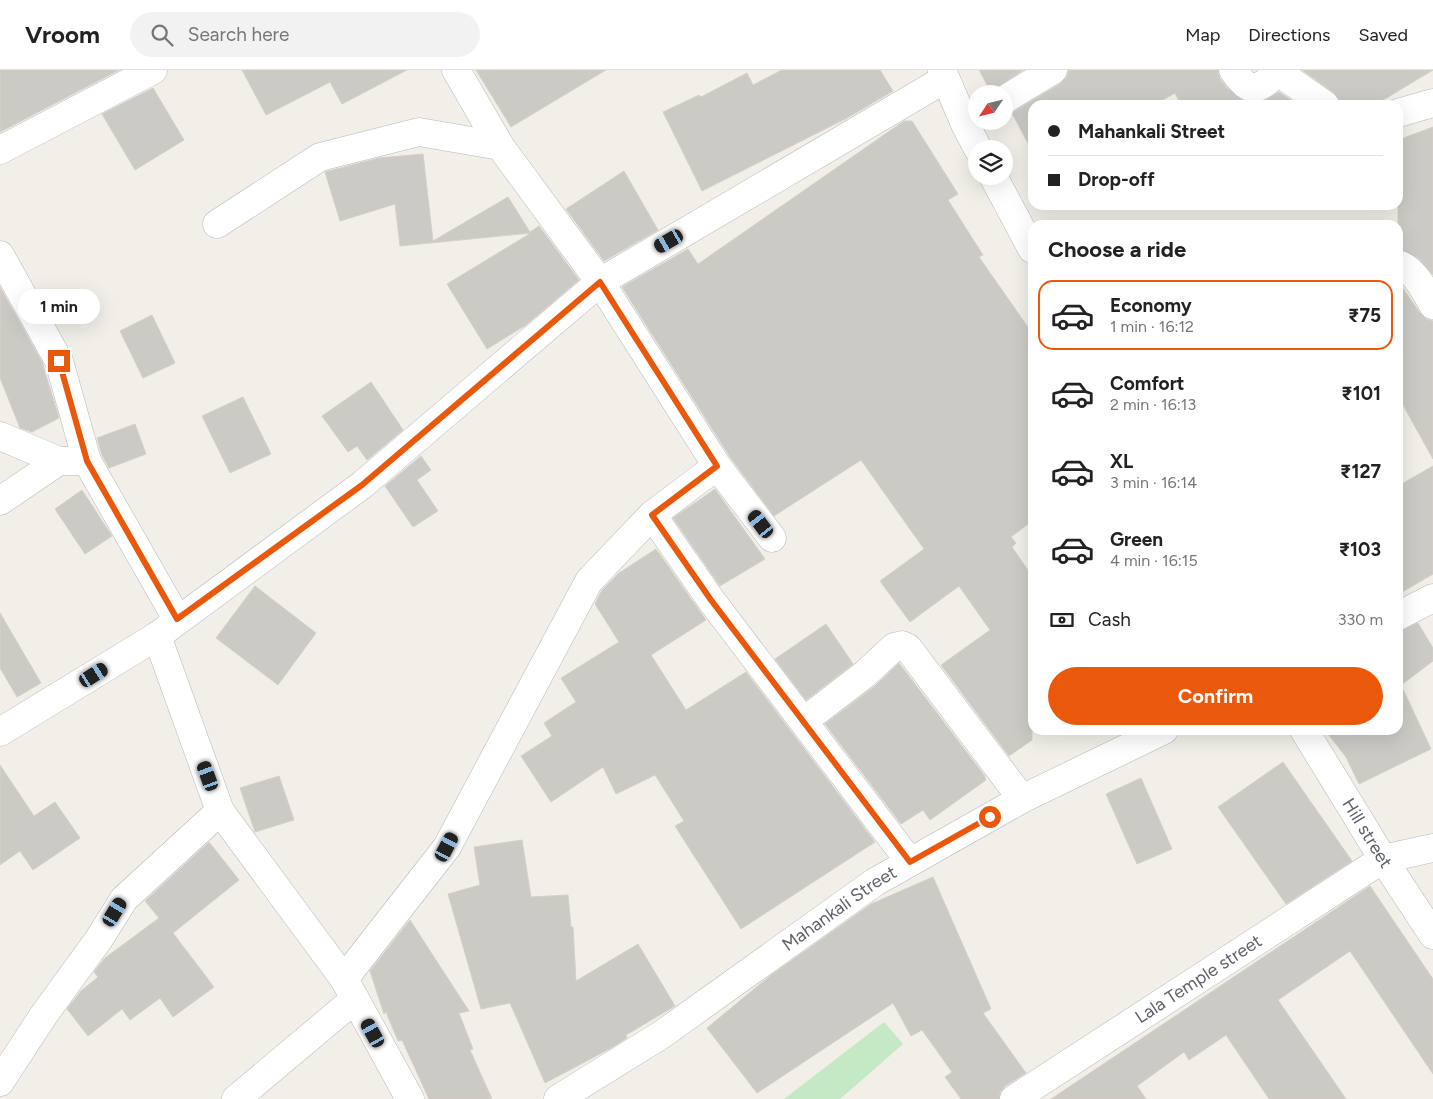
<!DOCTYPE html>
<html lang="en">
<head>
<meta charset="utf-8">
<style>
	body { margin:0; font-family:Figtree,sans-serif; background:#f2f2f2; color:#222; height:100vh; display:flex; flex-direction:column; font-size:19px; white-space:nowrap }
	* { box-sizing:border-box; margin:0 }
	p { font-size:16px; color:#767676 }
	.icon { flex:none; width:28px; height:28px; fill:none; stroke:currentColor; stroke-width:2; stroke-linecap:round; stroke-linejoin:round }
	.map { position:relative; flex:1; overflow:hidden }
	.details { position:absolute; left:1028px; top:150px; width:375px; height:515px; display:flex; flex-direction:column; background:#fff; border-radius:15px; box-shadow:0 5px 20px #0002 }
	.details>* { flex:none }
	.hud { position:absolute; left:1028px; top:30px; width:375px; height:110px; border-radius:15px; box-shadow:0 5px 20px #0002; display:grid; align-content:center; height:110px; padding:0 20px; background:#fff }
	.needle { width:32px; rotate:235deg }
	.fabs { position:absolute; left:968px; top:15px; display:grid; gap:10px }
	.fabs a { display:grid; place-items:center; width:45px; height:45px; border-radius:50%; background:#fff; box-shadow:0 5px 20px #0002; font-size:25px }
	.end { position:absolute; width:22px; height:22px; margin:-11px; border:6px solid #ea580c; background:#fff; box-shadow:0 0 0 2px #fff }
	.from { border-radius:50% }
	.bubble { position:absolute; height:35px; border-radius:18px; background:#fff; box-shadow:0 5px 20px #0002; font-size:16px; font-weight:700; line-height:35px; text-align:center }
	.car { position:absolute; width:15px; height:30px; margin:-15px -8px; border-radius:6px; box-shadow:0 0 4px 1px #0007; background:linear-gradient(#222 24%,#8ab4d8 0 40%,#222 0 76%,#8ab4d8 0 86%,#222 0) }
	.hud b { display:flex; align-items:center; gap:18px; height:48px; font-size:19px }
	.hud b+b { border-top:1px solid #e0e0e0 }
	.hud i { width:12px; height:12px; background:#222 }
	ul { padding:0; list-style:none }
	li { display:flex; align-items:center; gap:15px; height:70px; margin:0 10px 8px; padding:0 10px; border:2px solid transparent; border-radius:15px }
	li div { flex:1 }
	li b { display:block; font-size:19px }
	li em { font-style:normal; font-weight:700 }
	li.active { border-color:#ea580c }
	li>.icon { width:45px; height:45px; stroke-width:1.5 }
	h2 { padding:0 20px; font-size:22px; line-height:60px }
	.pay { display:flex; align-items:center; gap:12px; height:55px; padding:0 20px; font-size:19px }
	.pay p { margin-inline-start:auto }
	.cta { display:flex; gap:10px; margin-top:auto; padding:10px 20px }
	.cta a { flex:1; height:58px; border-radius:30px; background:#ea580c; color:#fff; font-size:20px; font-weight:700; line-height:58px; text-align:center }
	header { display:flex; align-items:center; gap:30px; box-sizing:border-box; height:70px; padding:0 25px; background:#fff; border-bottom:1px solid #e0e0e0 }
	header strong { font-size:24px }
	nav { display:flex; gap:28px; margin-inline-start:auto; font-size:18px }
	.search { width:350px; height:45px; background:#f2f2f2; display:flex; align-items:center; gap:12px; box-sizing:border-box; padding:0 18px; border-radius:28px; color:#767676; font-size:19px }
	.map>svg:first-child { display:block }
	.green { fill:#c5e8c5 }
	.building { fill:#cccac5; stroke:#d6d1c6 }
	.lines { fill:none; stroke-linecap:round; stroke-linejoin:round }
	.minor-casing { stroke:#b5b8bc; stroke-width:29 }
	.tertiary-casing { stroke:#b5b8bc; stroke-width:29 }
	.minor { stroke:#fff; stroke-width:28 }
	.tertiary { stroke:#fff; stroke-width:28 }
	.route { stroke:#ea580c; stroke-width:6 }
	.labels { text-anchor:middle; stroke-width:5; stroke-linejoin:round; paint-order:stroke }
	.street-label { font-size:18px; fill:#5f6368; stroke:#fff }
</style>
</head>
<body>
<header>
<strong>Vroom</strong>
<div class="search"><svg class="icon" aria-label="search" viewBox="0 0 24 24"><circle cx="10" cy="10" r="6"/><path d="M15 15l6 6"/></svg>Search here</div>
<nav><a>Map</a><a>Directions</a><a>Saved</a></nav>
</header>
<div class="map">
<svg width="1433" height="1029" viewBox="0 0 1433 1029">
	<rect width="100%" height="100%" fill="#f1efe8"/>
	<path class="green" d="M 884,952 L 903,974 L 840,1029 L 784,1029 Z"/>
	<path class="building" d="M 0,0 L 119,0 L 0,62 Z
		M 242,0 L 407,0 L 342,34 L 330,12 L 266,45 Z
		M 476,0 L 606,0 L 511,57 Z
		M 782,0 L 880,0 L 893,21 L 847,48 L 702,121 L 663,42 L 699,25 L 701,27 L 747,3 L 753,15 Z
		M 979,0 L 1023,0 L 991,22 Z
		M 1069,0 L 1218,0 L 1220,9 L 1227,18 L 1244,31 L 1261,32 L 1279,22 L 1298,35 L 1181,35 L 1175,23 L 1154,35 L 1032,35 L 1032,81 L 1012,43 L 1061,13 L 1066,8 Z
		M 1302,0 L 1433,0 L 1375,35 L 1340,35 L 1334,23 Z
		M 153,18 L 184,70 L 135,100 L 102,44 Z
		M 904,51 L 912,51 L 958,124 L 948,130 L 983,185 L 979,187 L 1032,263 L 1032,451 L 1011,467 L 1016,473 L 1012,477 L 1032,506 L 1032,670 L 1009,686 L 941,595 L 990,560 L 959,516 L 910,552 L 880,511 L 924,479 L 861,390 L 774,446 L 730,387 L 622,217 L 688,179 L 698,194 Z
		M 1433,57 L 1433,205 L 1418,188 L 1398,179 L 1398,70 Z
		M 423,84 L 433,171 L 508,127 L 530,162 L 539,156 L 579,210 L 526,255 L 487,279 L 447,214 L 531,163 L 400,176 L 395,134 L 340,151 L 325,102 L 379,88 Z
		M 624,101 L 658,160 L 604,191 L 566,139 Z
		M 1398,211 L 1420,243 L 1426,249 L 1433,251 L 1433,389 L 1398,326 Z
		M 0,217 L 42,292 L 59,348 L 32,362 L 20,358 L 0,308 Z
		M 152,245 L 175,293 L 143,308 L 120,261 Z
		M 371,312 L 403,360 L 367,390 L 357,376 L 348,382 L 322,346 Z
		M 243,327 L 271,384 L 230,403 L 202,346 Z
		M 135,354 L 146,384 L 109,398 L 102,385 L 97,368 Z
		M 421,386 L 431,400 L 417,410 L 438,441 L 413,457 L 385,416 Z
		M 1433,396 L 1433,504 L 1399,524 L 1401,527 L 1398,529 L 1398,416 Z
		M 715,419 L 765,489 L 720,516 L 673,448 Z
		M 82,420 L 112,466 L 85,484 L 55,439 Z
		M 656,479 L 706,550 L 651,585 L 686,640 L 746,602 L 875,772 L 741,859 L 675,756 L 684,751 L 655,705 L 616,724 L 603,697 L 551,732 L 521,686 L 552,666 L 544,653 L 576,632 L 561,608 L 619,572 L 595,534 L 602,520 L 619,503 Z
		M 255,516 L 316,563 L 278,615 L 216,568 Z
		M 0,543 L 41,613 L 17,627 L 0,598 Z
		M 1418,553 L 1433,578 L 1433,591 L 1401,615 L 1431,679 L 1359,714 L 1346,687 L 1325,660 L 1398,660 L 1398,562 Z
		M 826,554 L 853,594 L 806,630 L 775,589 Z
		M 899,593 L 984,705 L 986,710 L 930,750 L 923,740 L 901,754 L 825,654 L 875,616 Z
		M 1283,692 L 1352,791 L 1286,834 L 1218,737 Z
		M 0,695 L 34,746 L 55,732 L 80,768 L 33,800 L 20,781 L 0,795 Z
		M 279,706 L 294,750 L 255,762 L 240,718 Z
		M 1141,708 L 1172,779 L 1137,794 L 1106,724 Z
		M 522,770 L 531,827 L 568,825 L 571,857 L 573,857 L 576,911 L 638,874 L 675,936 L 626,965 L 627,968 L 613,977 L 545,1013 L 510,933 L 481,939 L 448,824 L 480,815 L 474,777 Z
		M 209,772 L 239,810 L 173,863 L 214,917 L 173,947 L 160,928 L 130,950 L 122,939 L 88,966 L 67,939 L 81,921 L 98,907 L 94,902 L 105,888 L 159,848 L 145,831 Z
		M 933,807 L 991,939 L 983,943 L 1026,1003 L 1005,1016 L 1000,1022 L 999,1029 L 961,1029 L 945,1007 L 952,1002 L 922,960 L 911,966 L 893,933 L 757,1023 L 707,958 L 771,905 L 871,834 Z
		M 1370,816 L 1433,909 L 1433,1004 L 1350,881 L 1278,930 L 1346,1029 L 1269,1029 L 1226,965 L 1189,990 L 1184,982 L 1137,1016 L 1146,1029 L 1051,1029 Z
		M 410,850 L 469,941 L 459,943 L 473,979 L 470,980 L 492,1029 L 429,1029 L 402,970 L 398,971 L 386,942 L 384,944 L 370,901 Z"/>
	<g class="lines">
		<g class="minor-casing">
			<g id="minor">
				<path d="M 456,0 L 500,76 L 600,212 L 717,396 L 772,468"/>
				<path d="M 1233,0 C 1252,28 1259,18 1281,0"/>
				<path d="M 1278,2 L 1325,35"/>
				<path d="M 1004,30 L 1053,0"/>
				<path d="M 1398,43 L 1433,33"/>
				<path d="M 0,80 L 153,0"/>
				<path d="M 217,154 L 320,87 L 419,62 L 500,76"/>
				<path d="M 0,185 L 59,291 L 87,391 L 177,549"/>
				<path d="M 1398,194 C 1414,199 1425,221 1433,235"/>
				<path d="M 0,366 L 59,391"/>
				<path d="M 0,431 L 59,391 L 87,391"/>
				<path d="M 652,445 L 711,530 L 910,792"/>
				<path d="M 157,566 L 220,741 L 344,909 L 410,1029"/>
				<path d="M 804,651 L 865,604 L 894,577 L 902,575 L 908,578 L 1022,729"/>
				<path id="s1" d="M 1304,660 L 1383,789 L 1433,865"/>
				<path d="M 0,662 L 157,566 L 362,415 L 600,212 L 945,9"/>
				<path d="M 344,909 L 447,777 L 589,511 L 652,445 L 717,396"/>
				<path d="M 0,1012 L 43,946 L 99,869 L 124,829 L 220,741"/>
				<path d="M 236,1029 L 355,929"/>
				<path id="s2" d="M 1014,1029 L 1383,789 L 1433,778"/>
			</g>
		</g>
		<g class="tertiary-casing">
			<g id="tertiary">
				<path d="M 942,0 L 965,54 L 978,79"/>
				<path d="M 993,106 L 1032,179"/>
				<path d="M 1398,546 L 1433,528"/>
				<path id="s3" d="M 558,1029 L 661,965 L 875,812 L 1022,729 L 1164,660"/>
			</g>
		</g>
		<use href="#minor" class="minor"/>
		<use href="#tertiary" class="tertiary"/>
	</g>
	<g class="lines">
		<path class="route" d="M 59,291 L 87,391 L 177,549 L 362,415 L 600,212 L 717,396 L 652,445 L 711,530 L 910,792 L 990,747"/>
	</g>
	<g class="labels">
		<g class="street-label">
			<text dy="6" stroke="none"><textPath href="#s1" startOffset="121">Hill street</textPath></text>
			<text dy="6" stroke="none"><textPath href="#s3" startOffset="340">Mahankali Street</textPath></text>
			<text dy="6" stroke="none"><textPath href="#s2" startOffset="220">Lala Temple street</textPath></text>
		</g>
	</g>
</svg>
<div class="fabs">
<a><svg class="needle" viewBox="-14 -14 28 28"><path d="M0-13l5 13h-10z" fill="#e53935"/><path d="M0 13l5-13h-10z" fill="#767676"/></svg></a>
<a><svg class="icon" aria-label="layers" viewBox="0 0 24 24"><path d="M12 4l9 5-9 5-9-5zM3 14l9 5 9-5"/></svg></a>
</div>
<i class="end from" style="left:990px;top:747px"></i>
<i class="end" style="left:59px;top:291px"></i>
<div class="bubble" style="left:18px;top:219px;width:82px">1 min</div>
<i class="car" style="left:669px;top:171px;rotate:240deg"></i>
<i class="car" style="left:761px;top:454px;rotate:323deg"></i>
<i class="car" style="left:94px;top:605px;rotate:58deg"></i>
<i class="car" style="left:208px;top:706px;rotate:340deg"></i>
<i class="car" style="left:447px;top:777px;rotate:28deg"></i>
<i class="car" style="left:115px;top:842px;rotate:31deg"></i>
<i class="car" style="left:373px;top:963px;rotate:331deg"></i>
<div class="hud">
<b><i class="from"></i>Mahankali Street</b>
<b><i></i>Drop-off</b>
</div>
<section class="details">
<h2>Choose a ride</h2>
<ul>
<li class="active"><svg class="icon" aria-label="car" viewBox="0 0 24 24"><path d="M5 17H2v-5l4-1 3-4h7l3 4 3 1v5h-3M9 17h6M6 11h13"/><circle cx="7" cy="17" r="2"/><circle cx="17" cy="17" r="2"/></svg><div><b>Economy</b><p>1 min · 16:12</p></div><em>₹75</em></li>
<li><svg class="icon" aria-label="car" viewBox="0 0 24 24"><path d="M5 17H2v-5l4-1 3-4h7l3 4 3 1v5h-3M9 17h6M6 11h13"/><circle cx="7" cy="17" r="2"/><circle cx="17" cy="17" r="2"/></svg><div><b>Comfort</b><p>2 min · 16:13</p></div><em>₹101</em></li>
<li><svg class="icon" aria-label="car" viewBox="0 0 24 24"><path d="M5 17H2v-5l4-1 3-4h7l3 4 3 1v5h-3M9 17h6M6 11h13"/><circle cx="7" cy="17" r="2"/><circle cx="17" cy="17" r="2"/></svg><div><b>XL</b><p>3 min · 16:14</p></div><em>₹127</em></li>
<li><svg class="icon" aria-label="car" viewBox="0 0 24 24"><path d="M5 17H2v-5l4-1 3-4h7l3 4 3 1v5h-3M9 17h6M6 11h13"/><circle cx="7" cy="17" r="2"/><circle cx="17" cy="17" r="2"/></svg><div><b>Green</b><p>4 min · 16:15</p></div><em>₹103</em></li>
</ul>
<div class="pay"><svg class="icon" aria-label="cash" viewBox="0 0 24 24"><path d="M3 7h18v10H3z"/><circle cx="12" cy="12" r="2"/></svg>Cash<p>330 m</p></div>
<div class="cta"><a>Confirm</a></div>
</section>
</div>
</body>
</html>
